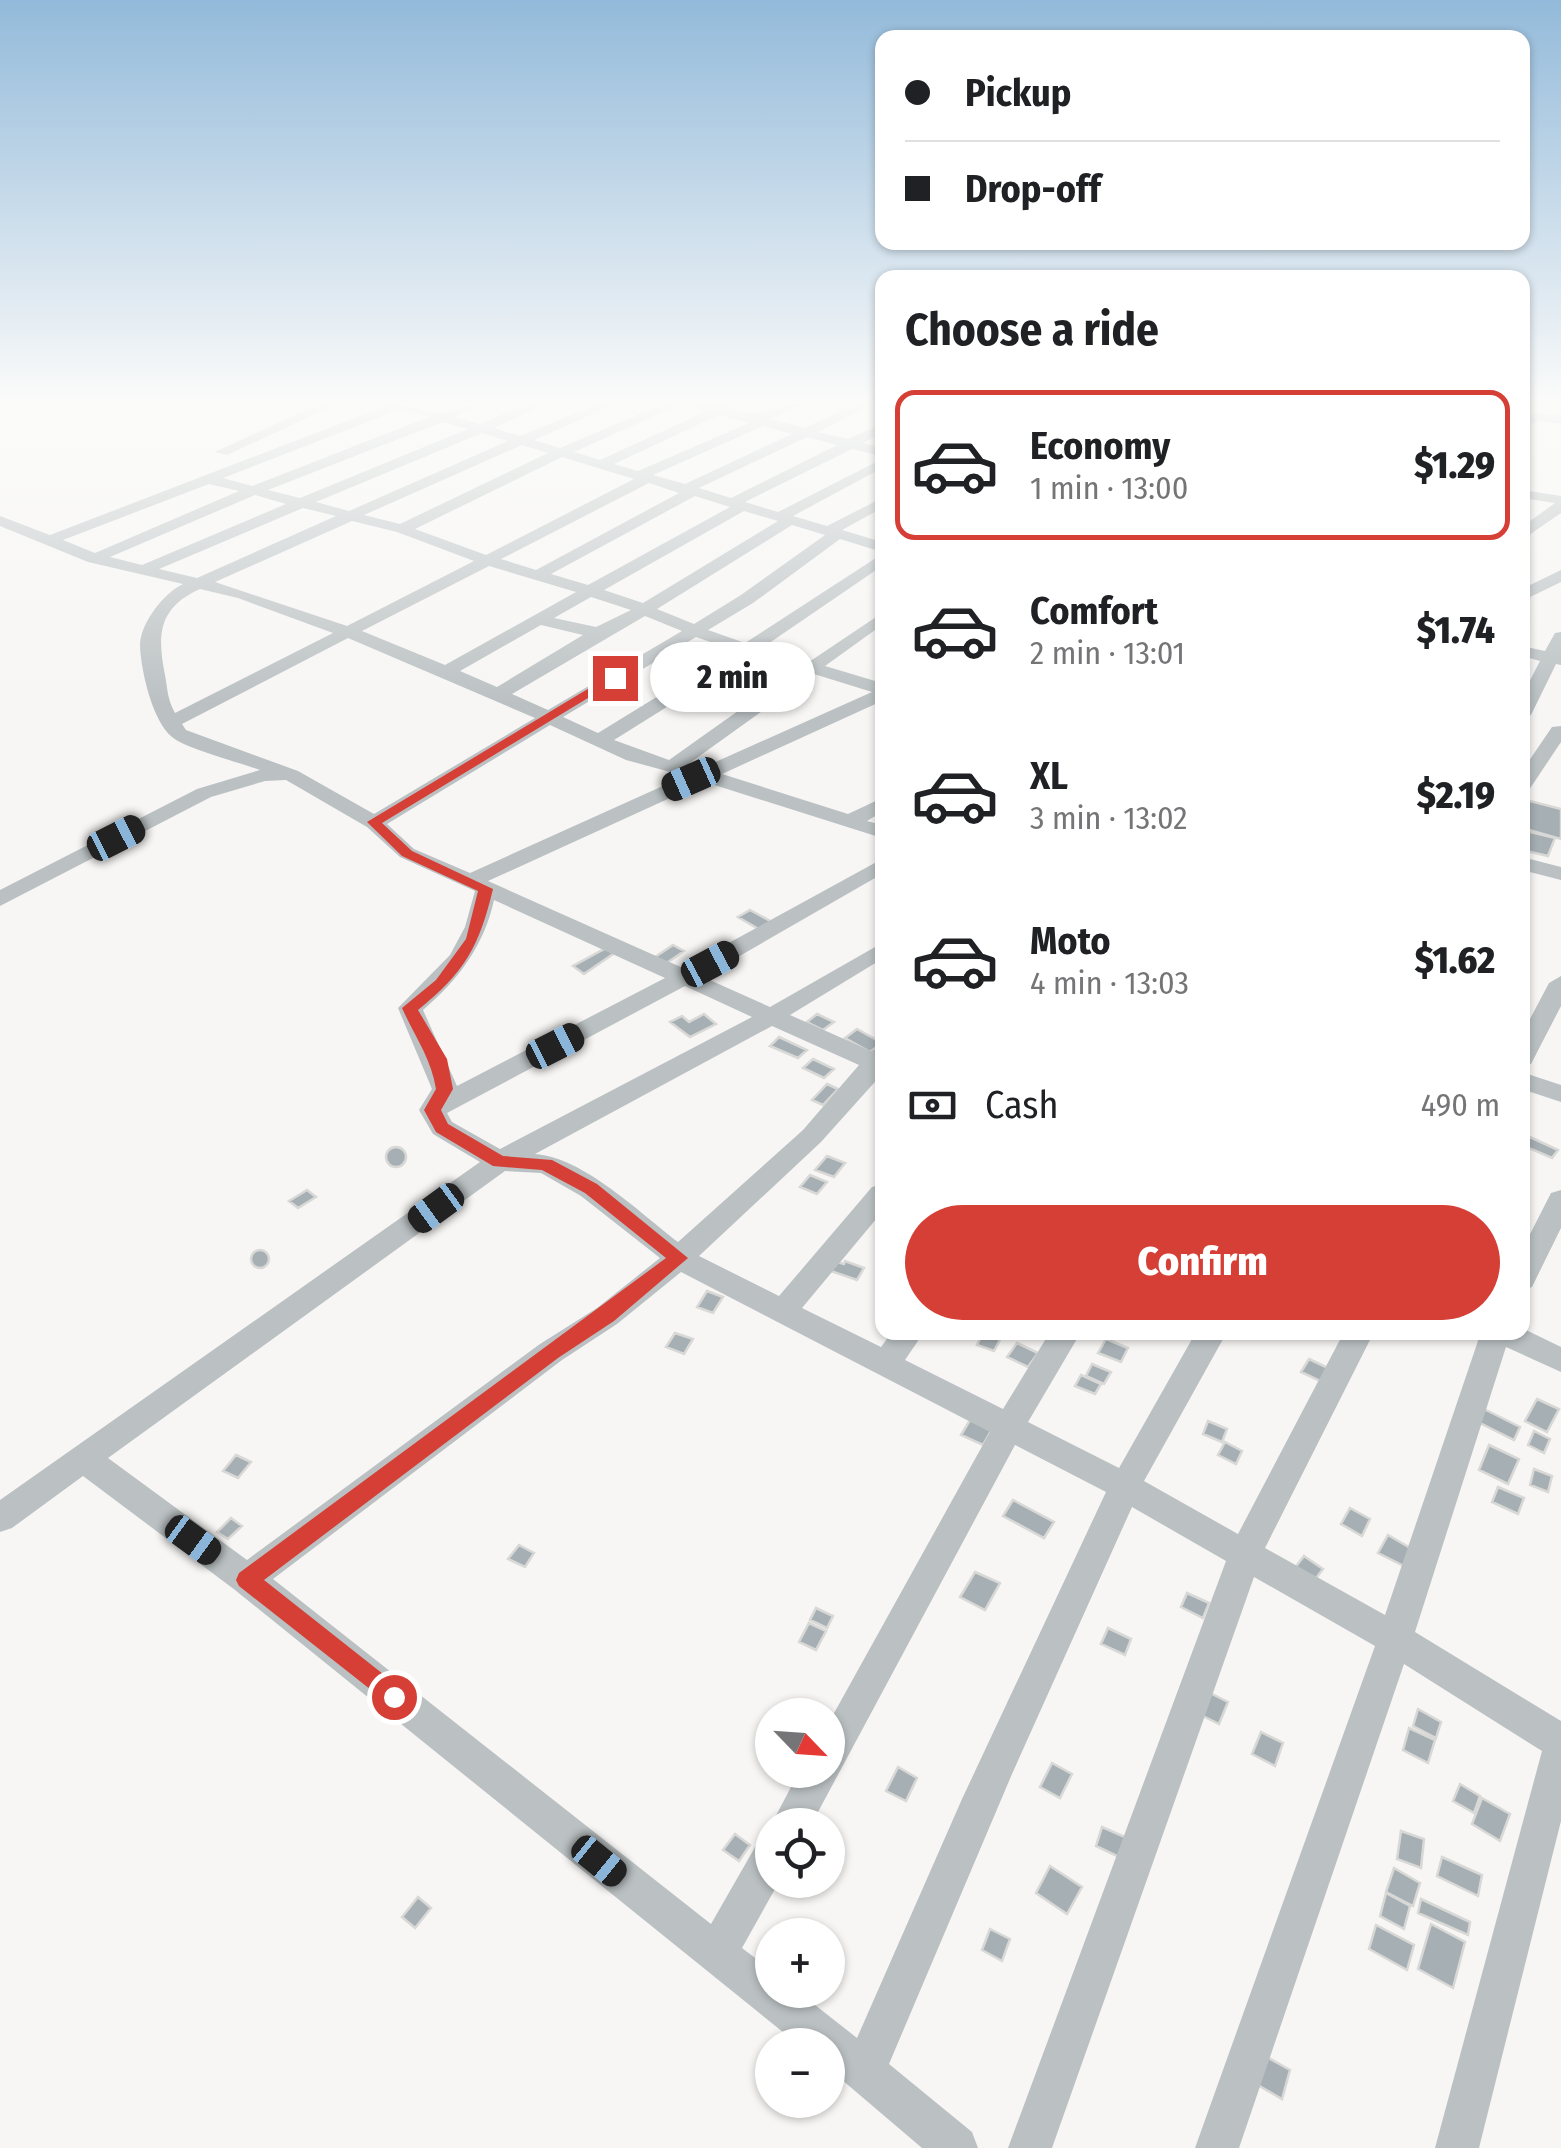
<!DOCTYPE html>
<html lang="en">
<head>
<meta charset="utf-8">
<style>
	body { margin:0; font-family:"Fira Sans Condensed",sans-serif; background:#f2f2f2; color:#202124; height:100vh; display:flex; flex-direction:column; font-size:38px; white-space:nowrap }
	* { box-sizing:border-box; margin:0 }
	p { font-size:32px; color:#757577 }
	.icon { flex:none; width:55px; height:55px; fill:none; stroke:currentColor; stroke-width:2; stroke-linecap:round; stroke-linejoin:round }
	.map { position:relative; flex:1; overflow:hidden }
	.sheet { position:absolute; left:875px; top:270px; width:655px; height:1070px; display:flex; flex-direction:column; background:#fff; border-radius:20px; box-shadow:0 2px 8px #0004 }
	.sheet>* { flex:none }
	.guide { position:absolute; left:875px; top:30px; width:655px; height:220px; border-radius:20px; box-shadow:0 2px 8px #0004; display:grid; align-content:center; height:220px; padding:0 30px; background:#fff }
	.needle { width:65px; rotate:115deg }
	.fabs { position:absolute; left:755px; top:1698px; display:grid; gap:20px }
	.fabs a { display:grid; place-items:center; width:90px; height:90px; border-radius:50%; background:#fff; box-shadow:0 2px 8px #0004; font-size:50px }
	.end { position:absolute; width:45px; height:45px; margin:-22px; border:12px solid #d53f35; background:#fff; box-shadow:0 0 0 5px #fff }
	.from { border-radius:50% }
	.bubble { position:absolute; height:70px; border-radius:35px; background:#fff; box-shadow:0 2px 8px #0004; font-size:32px; font-weight:800; line-height:70px; text-align:center }
	.car { position:absolute; width:30px; height:60px; margin:-30px -15px; border-radius:12px; box-shadow:0 0 8px 2px #0007; background:linear-gradient(#222 24%,#8ab4d8 0 40%,#222 0 76%,#8ab4d8 0 86%,#222 0) }
	.guide b { display:flex; align-items:center; gap:35px; height:95px; font-size:38px }
	.guide b+b { border-top:2px solid #e0e0e0 }
	.guide i { width:25px; height:25px; background:#202124 }
	ul { padding:0; list-style:none }
	li { display:flex; align-items:center; gap:30px; height:150px; margin:0 20px 15px; padding:0 10px; border:5px solid transparent; border-radius:20px }
	li div { flex:1 }
	li b { display:block; font-size:38px }
	li em { font-style:normal; font-weight:800 }
	li.selected { border-color:#d53f35 }
	li>.icon { width:90px; height:90px; stroke-width:1.5 }
	h2 { padding:0 30px; font-size:45px; line-height:120px }
	.pay { display:flex; align-items:center; gap:25px; height:110px; padding:0 30px; font-size:38px }
	.pay p { margin-inline-start:auto }
	.primary-button { display:flex; gap:20px; margin-top:auto; padding:20px 30px }
	.primary-button a { flex:1; height:115px; border-radius:60px; background:#d53f35; color:#fff; font-size:40px; font-weight:800; line-height:115px; text-align:center }
	.map>svg:first-child { display:block }
	.building { fill:#a6afb3; stroke:#d8d8d6; stroke-width:2.5 }
	.lines { fill:none; stroke-linecap:round; stroke-linejoin:round }
	.street { fill:#bbc1c3; fill-rule:evenodd }
	.route { fill:#d53f35 }
</style>
</head>
<body>
<div class="map">
<svg width="1561" height="2148" viewBox="0 0 1561 2148">
	<rect width="100%" height="100%" fill="#f7f6f4"/>
	<path class="building" d="M 1522,799 L 1561,809 L 1561,839 L 1522,828 Z
		M 1522,830 L 1555,838 L 1548,856 L 1522,850 Z
		M 750,910 L 774,923 L 762,931 L 738,917 Z
		M 673,945 L 684,951 L 664,965 L 652,959 Z
		M 608,947 L 616,952 L 584,974 L 573,966 Z
		M 704,1014 L 716,1024 L 690,1037 L 670,1022 L 682,1016 L 689,1022 Z
		M 817,1014 L 834,1022 L 823,1030 L 807,1022 Z
		M 857,1029 L 882,1043 L 870,1052 L 845,1038 Z
		M 779,1037 L 807,1050 L 798,1058 L 770,1046 Z
		M 813,1059 L 834,1069 L 824,1078 L 803,1068 Z
		M 827,1084 L 838,1089 L 823,1105 L 812,1100 Z
		M 1530,1137 L 1558,1150 L 1552,1158 L 1524,1146 Z
		M386 1157a10 10 0 1 1 20 0a10 10 0 1 1-20 0Z
		M 827,1156 L 845,1163 L 834,1177 L 815,1170 Z
		M 810,1175 L 827,1182 L 817,1194 L 800,1187 Z
		M 307,1190 L 316,1197 L 298,1208 L 289,1201 Z
		M251 1259a9 9 0 1 1 18 0a9 9 0 1 1-18 0Z
		M 833,1261 L 844,1264 L 845,1261 L 864,1268 L 857,1280 L 828,1270 Z
		M 707,1291 L 723,1297 L 713,1313 L 697,1307 Z
		M 983,1332 L 1003,1334 L 994,1351 L 977,1345 Z
		M 675,1333 L 693,1339 L 684,1354 L 666,1347 Z
		M 1106,1339 L 1128,1348 L 1121,1362 L 1098,1353 Z
		M 1017,1343 L 1038,1353 L 1028,1367 L 1007,1357 Z
		M 1309,1359 L 1328,1368 L 1320,1381 L 1301,1372 Z
		M 1092,1364 L 1111,1372 L 1104,1384 L 1086,1376 Z
		M 1081,1375 L 1101,1384 L 1095,1394 L 1075,1386 Z
		M 1537,1399 L 1559,1409 L 1547,1432 L 1525,1421 Z
		M 1482,1408 L 1520,1427 L 1514,1440 L 1476,1421 Z
		M 970,1420 L 992,1429 L 983,1445 L 961,1435 Z
		M 1208,1421 L 1227,1429 L 1222,1442 L 1203,1434 Z
		M 1534,1431 L 1550,1439 L 1544,1453 L 1528,1445 Z
		M 1225,1442 L 1242,1451 L 1236,1464 L 1218,1455 Z
		M 1489,1445 L 1519,1459 L 1508,1484 L 1479,1470 Z
		M 236,1455 L 251,1462 L 238,1478 L 223,1471 Z
		M 1534,1469 L 1552,1476 L 1548,1492 L 1530,1485 Z
		M 1498,1487 L 1524,1498 L 1518,1514 L 1492,1502 Z
		M 1013,1500 L 1054,1522 L 1044,1538 L 1003,1516 Z
		M 1350,1508 L 1370,1519 L 1362,1536 L 1341,1524 Z
		M 231,1518 L 242,1526 L 228,1539 L 217,1532 Z
		M 1388,1535 L 1412,1549 L 1404,1566 L 1378,1553 Z
		M 519,1545 L 534,1553 L 525,1567 L 508,1559 Z
		M 1304,1556 L 1323,1569 L 1313,1582 L 1294,1569 Z
		M 975,1572 L 1000,1583 L 985,1610 L 960,1597 Z
		M 1187,1593 L 1209,1603 L 1203,1618 L 1181,1607 Z
		M 816,1608 L 833,1616 L 827,1628 L 810,1620 Z
		M 809,1623 L 826,1631 L 816,1650 L 799,1642 Z
		M 1108,1628 L 1131,1639 L 1125,1655 L 1101,1644 Z
		M 1204,1690 L 1228,1702 L 1219,1724 L 1195,1712 Z
		M 1418,1709 L 1441,1722 L 1436,1738 L 1413,1726 Z
		M 1409,1728 L 1435,1740 L 1428,1763 L 1403,1750 Z
		M 1261,1732 L 1283,1743 L 1275,1766 L 1252,1754 Z
		M 1052,1763 L 1072,1774 L 1060,1798 L 1040,1787 Z
		M 898,1767 L 917,1778 L 906,1801 L 886,1791 Z
		M 1460,1784 L 1480,1796 L 1474,1813 L 1453,1801 Z
		M 1482,1798 L 1510,1814 L 1500,1841 L 1472,1824 Z
		M 1102,1827 L 1125,1837 L 1119,1857 L 1096,1846 Z
		M 1401,1831 L 1424,1839 L 1421,1868 L 1397,1859 Z
		M 735,1834 L 750,1845 L 739,1861 L 723,1850 Z
		M 1442,1857 L 1482,1875 L 1478,1896 L 1437,1876 Z
		M 1050,1866 L 1082,1887 L 1067,1914 L 1036,1893 Z
		M 1394,1868 L 1420,1883 L 1413,1906 L 1386,1892 Z
		M 1386,1893 L 1410,1906 L 1404,1929 L 1380,1916 Z
		M 418,1897 L 431,1908 L 415,1928 L 402,1917 Z
		M 1421,1899 L 1470,1922 L 1468,1935 L 1418,1913 Z
		M 1431,1924 L 1465,1942 L 1453,1988 L 1418,1969 Z
		M 1376,1925 L 1414,1945 L 1407,1970 L 1369,1949 Z
		M 990,1929 L 1010,1939 L 1002,1961 L 982,1950 Z
		M 1265,2056 L 1290,2070 L 1282,2099 L 1256,2084 Z"/>
	<g class="lines">
		<path class="street" d="M 319,404 L 337,404 L 227,455 L 215,452 Z
			M 391,404 C 407,403 424,413 440,413 C 454,412 466,404 481,404 L 454,417 L 480,424 L 528,404 L 545,404 L 494,428 L 520,436 L 598,404 L 615,404 L 534,440 L 560,448 L 663,404 L 680,404 L 574,452 L 600,460 L 705,412 L 684,404 L 724,404 C 754,425 769,404 803,404 L 770,419 L 804,428 L 856,404 L 872,404 L 818,432 L 848,439 L 882,424 L 882,433 L 863,443 L 882,448 L 882,456 L 852,449 L 745,502 L 778,512 L 882,459 L 882,468 L 793,516 L 827,526 L 882,498 L 882,508 L 842,530 L 882,542 L 882,552 L 840,539 L 753,603 L 708,630 L 745,643 L 882,554 L 882,566 L 762,648 L 809,662 L 882,613 L 882,625 L 825,666 L 882,683 L 882,701 L 722,774 L 848,814 L 882,798 L 882,812 L 867,821 L 882,825 L 882,838 L 705,782 L 488,881 L 683,968 L 882,859 L 882,874 L 703,977 L 770,1007 L 882,943 L 882,959 L 790,1015 L 871,1051 L 882,1046 L 882,1074 L 821,1142 L 699,1256 L 779,1296 L 872,1187 L 882,1184 L 882,1212 L 802,1308 L 881,1347 L 892,1332 L 924,1332 L 905,1360 L 1003,1409 L 1050,1332 L 1081,1332 L 1028,1422 L 1119,1468 L 1196,1332 L 1227,1332 L 1144,1481 L 1238,1534 L 1344,1332 L 1374,1332 L 1265,1548 L 1385,1615 L 1481,1332 L 1522,1332 L 1522,1328 L 1561,1347 L 1561,1372 L 1506,1347 L 1415,1632 L 1561,1721 L 1561,1821 L 1479,2148 L 1435,2148 L 1542,1751 L 1404,1664 L 1239,2148 L 1195,2148 L 1375,1646 L 1254,1577 L 1052,2148 L 1008,2148 L 1226,1561 L 1132,1507 L 1012,1774 L 889,2064 L 972,2132 L 978,2148 L 922,2148 L 828,2068 L 828,2045 L 799,2045 L 235,1590 L 83,1476 L 12,1528 L 0,1532 L 0,1500 L 480,1162 L 433,1134 L 419,1110 L 432,1089 L 398,1008 L 450,955 L 465,927 L 475,891 L 400,857 L 367,827 L 286,780 L 265,781 L 211,797 L 0,906 L 0,890 L 197,789 L 260,770 C 241,763 184,748 172,737 C 153,722 141,672 140,646 C 140,623 164,593 183,584 L 88,562 L 0,526 L 0,516 L 50,535 ZM 401,409 L 429,417 L 252,486 L 223,478 ZM 719,415 L 749,423 L 638,471 L 614,464 ZM 442,422 L 468,429 L 300,498 L 268,490 ZM 763,426 L 792,434 L 685,484 L 653,475 ZM 482,433 L 508,441 L 349,511 L 316,502 ZM 807,437 L 837,445 L 731,498 L 699,488 ZM 522,445 L 548,453 L 400,524 L 364,515 ZM 562,457 L 634,479 L 486,555 L 415,529 ZM 649,483 L 679,493 L 536,570 L 501,559 ZM 209,484 L 239,491 L 95,553 L 63,540 ZM 255,495 L 286,504 L 142,565 L 110,557 ZM 695,496 L 730,507 L 588,585 L 551,574 ZM 303,508 L 336,516 L 197,578 L 159,569 ZM 744,511 L 778,521 L 643,603 L 604,590 ZM 352,521 L 397,532 L 474,561 L 347,626 L 215,582 ZM 792,525 L 825,535 L 741,595 L 694,624 L 657,609 ZM 489,566 L 576,592 L 445,665 L 362,631 ZM 200,589 L 238,598 L 333,633 L 175,713 C 167,698 168,691 165,675 C 157,635 158,608 200,589 ZM 591,597 L 631,610 L 596,627 L 554,618 ZM 645,616 L 682,631 L 548,710 L 512,694 ZM 541,625 L 583,635 L 497,687 L 460,671 ZM 696,637 L 733,650 L 598,733 L 563,717 ZM 348,638 L 535,718 L 374,814 L 298,771 L 186,730 L 182,724 ZM 750,655 L 797,669 L 669,760 L 614,740 ZM 814,674 L 872,692 L 702,768 L 687,765 ZM 550,725 L 626,760 L 685,776 L 470,873 L 414,849 L 387,824 ZM 494,900 L 665,978 L 457,1086 L 423,1010 C 458,980 484,946 494,900 ZM 685,986 L 752,1017 L 500,1149 L 452,1122 L 447,1113 ZM 772,1026 L 859,1065 L 803,1130 L 678,1242 C 640,1213 583,1157 535,1154 ZM 505,1171 L 541,1173 L 581,1196 L 660,1258 L 597,1308 L 540,1344 L 247,1560 L 108,1458 ZM 681,1272 L 990,1432 L 828,1724 L 828,1770 L 800,1770 L 771,1825 L 772,1829 L 772,1825 L 811,1825 L 1015,1445 L 1106,1492 L 962,1799 L 857,2038 L 796,1990 L 772,1990 L 772,1971 L 742,1948 L 780,1880 L 772,1880 L 772,1837 L 758,1842 L 711,1924 L 273,1579 L 562,1360 L 617,1324 Z
			M 1536,413 L 1561,416 L 1561,424 L 1538,421 L 1522,427 L 1522,418 Z
			M 1522,490 L 1561,496 L 1561,513 L 1522,540 L 1522,527 L 1555,503 L 1522,498 Z
			M 1561,570 L 1561,582 L 1522,601 L 1522,589 Z
			M 1561,632 L 1561,665 L 1556,664 L 1531,715 L 1522,720 L 1522,696 L 1540,661 L 1522,656 L 1522,646 L 1545,651 L 1555,633 Z
			M 1561,726 L 1561,742 L 1529,790 L 1522,792 L 1522,771 L 1552,727 Z
			M 1522,857 L 1561,867 L 1561,880 L 1522,870 Z
			M 1561,976 L 1561,1006 L 1531,1064 L 1522,1066 L 1522,1034 L 1549,983 Z
			M 1522,1072 L 1561,1085 L 1561,1102 L 1522,1089 Z
			M 1561,1190 L 1561,1228 L 1532,1287 L 1522,1290 L 1522,1250 L 1551,1193 Z"/>
	</g>
	<linearGradient id="sky" x2="0" y2="1"><stop stop-color="#93bada"/><stop offset="0.57" stop-color="#fbfbfa"/><stop offset="1" stop-color="#fbfbfa" stop-opacity="0"/></linearGradient>
	<rect width="1561" height="705" fill="url(#sky)"/>
	<path class="route" d="M 611,675 L 621,678 L 382,823 L 412,851 L 493,889 C 479,947 465,972 418,1010 L 447,1059 L 453,1089 L 441,1110 L 448,1124 L 503,1156 L 552,1160 L 597,1184 L 688,1258 L 614,1321 L 558,1358 L 264,1580 L 402,1689 L 405,1697 L 402,1705 L 394,1708 L 239,1586 L 236,1580 L 239,1573 L 666,1258 L 585,1193 L 542,1170 L 493,1166 L 436,1132 L 424,1110 L 436,1089 C 431,1058 415,1037 402,1008 L 436,980 L 466,939 L 478,891 L 402,856 L 367,822 Z"/>
</svg>
<div class="fabs">
<a><svg class="needle" viewBox="-14 -14 28 28"><path d="M0-13l5 13h-10z" fill="#e53935"/><path d="M0 13l5-13h-10z" fill="#757577"/></svg></a>
<a><svg class="icon" aria-label="locate" viewBox="0 0 24 24"><circle cx="12" cy="12" r="6"/><path d="M12 2v4M12 18v4M2 12h4M18 12h4"/></svg></a>
<a>+</a>
<a>−</a>
</div>
<i class="end from" style="left:394px;top:1697px"></i>
<i class="end" style="left:615px;top:678px"></i>
<div class="bubble" style="left:650px;top:642px;width:165px">2 min</div>
<i class="car" style="left:691px;top:779px;rotate:246deg"></i>
<i class="car" style="left:116px;top:838px;rotate:63deg"></i>
<i class="car" style="left:710px;top:964px;rotate:62deg"></i>
<i class="car" style="left:555px;top:1046px;rotate:63deg"></i>
<i class="car" style="left:436px;top:1208px;rotate:234deg"></i>
<i class="car" style="left:193px;top:1540px;rotate:126deg"></i>
<i class="car" style="left:599px;top:1861px;rotate:129deg"></i>
<div class="guide">
<b><i class="from"></i>Pickup</b>
<b><i></i>Drop-off</b>
</div>
<section class="sheet">
<h2>Choose a ride</h2>
<ul>
<li class="selected"><svg class="icon" aria-label="car" viewBox="0 0 24 24"><path d="M5 17H2v-5l4-1 3-4h7l3 4 3 1v5h-3M9 17h6M6 11h13"/><circle cx="7" cy="17" r="2"/><circle cx="17" cy="17" r="2"/></svg><div><b>Economy</b><p>1 min · 13:00</p></div><em>$1.29</em></li>
<li><svg class="icon" aria-label="car" viewBox="0 0 24 24"><path d="M5 17H2v-5l4-1 3-4h7l3 4 3 1v5h-3M9 17h6M6 11h13"/><circle cx="7" cy="17" r="2"/><circle cx="17" cy="17" r="2"/></svg><div><b>Comfort</b><p>2 min · 13:01</p></div><em>$1.74</em></li>
<li><svg class="icon" aria-label="car" viewBox="0 0 24 24"><path d="M5 17H2v-5l4-1 3-4h7l3 4 3 1v5h-3M9 17h6M6 11h13"/><circle cx="7" cy="17" r="2"/><circle cx="17" cy="17" r="2"/></svg><div><b>XL</b><p>3 min · 13:02</p></div><em>$2.19</em></li>
<li><svg class="icon" aria-label="car" viewBox="0 0 24 24"><path d="M5 17H2v-5l4-1 3-4h7l3 4 3 1v5h-3M9 17h6M6 11h13"/><circle cx="7" cy="17" r="2"/><circle cx="17" cy="17" r="2"/></svg><div><b>Moto</b><p>4 min · 13:03</p></div><em>$1.62</em></li>
</ul>
<div class="pay"><svg class="icon" aria-label="cash" viewBox="0 0 24 24"><path d="M3 7h18v10H3z"/><circle cx="12" cy="12" r="2"/></svg>Cash<p>490 m</p></div>
<div class="primary-button"><a>Confirm</a></div>
</section>
</div>
</body>
</html>
